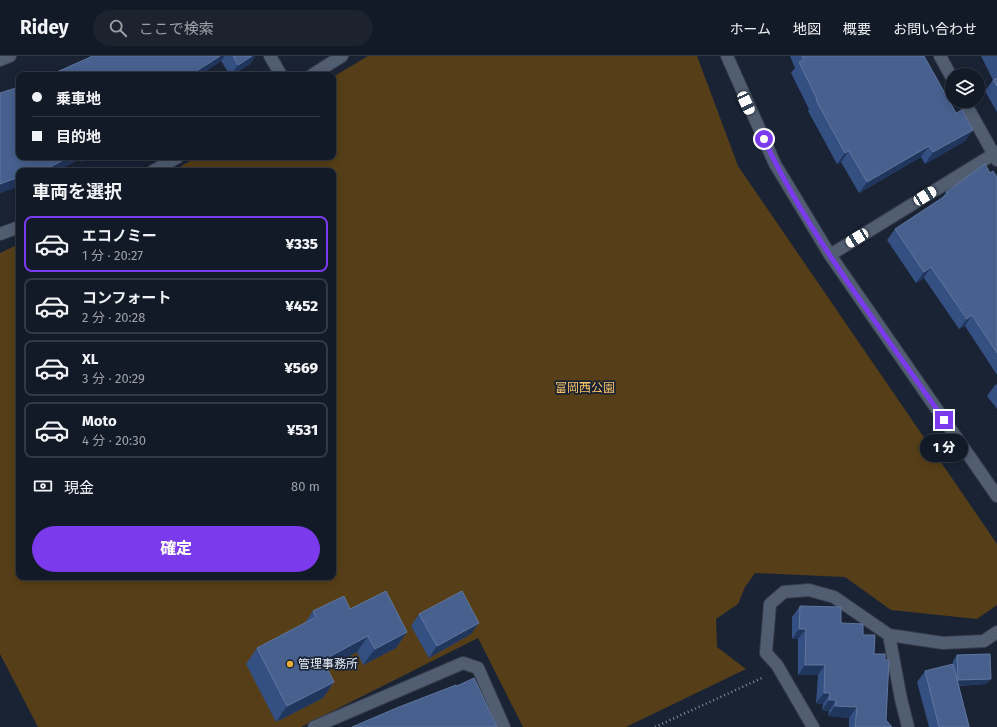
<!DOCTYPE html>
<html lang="ja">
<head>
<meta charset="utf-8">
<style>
	body { margin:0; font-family:"Fira Sans","Noto Sans JP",sans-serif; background:#1c232f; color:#f1f3f6; height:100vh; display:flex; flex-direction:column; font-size:15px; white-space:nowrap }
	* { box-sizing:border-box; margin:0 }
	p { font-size:13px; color:#9da1a7 }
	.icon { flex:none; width:22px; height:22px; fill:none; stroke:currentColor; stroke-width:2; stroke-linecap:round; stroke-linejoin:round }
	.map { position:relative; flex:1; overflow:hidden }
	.side { position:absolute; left:16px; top:112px; width:320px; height:412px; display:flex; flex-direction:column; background:#131a27; border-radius:8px; box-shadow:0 2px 10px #0003,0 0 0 1px #323844 }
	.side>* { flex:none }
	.top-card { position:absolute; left:16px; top:16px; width:320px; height:88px; border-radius:8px; box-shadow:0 2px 10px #0003,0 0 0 1px #323844; display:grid; align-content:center; height:88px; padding:0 16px; background:#131a27 }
	.controls { position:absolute; left:945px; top:12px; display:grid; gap:8px }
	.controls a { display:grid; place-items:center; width:40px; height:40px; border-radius:50%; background:#131a27; box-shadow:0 2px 10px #0003,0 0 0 1px #323844; font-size:20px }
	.end { position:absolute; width:18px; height:18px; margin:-9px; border:5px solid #7c3aed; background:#fff; box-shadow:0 0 0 2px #fff }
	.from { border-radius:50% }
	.bubble { position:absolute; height:28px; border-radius:14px; background:#131a27; box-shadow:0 2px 10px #0003,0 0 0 1px #323844; font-size:13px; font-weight:800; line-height:28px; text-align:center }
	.car { position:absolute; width:12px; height:24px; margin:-12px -6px; border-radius:5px; box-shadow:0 0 3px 1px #0007; background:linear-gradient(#fff 24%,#345 0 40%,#fff 0 76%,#345 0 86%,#fff 0) }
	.top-card b { display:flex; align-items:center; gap:14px; height:38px; font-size:15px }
	.top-card b+b { border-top:1px solid #323844 }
	.top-card i { width:10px; height:10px; background:#f1f3f6 }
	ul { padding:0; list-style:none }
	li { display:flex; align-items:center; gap:12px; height:56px; margin:0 8px 6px; padding:0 8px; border:2px solid #323844; border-radius:8px }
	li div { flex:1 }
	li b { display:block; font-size:15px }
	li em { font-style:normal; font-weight:800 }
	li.selected { border-color:#7c3aed }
	li>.icon { width:36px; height:36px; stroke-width:1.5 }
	h2 { padding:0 16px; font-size:18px; line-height:48px }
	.pay { display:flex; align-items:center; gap:10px; height:44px; padding:0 16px; font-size:15px }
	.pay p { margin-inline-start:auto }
	.action { display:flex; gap:8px; margin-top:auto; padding:8px 16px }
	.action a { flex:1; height:46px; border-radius:24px; background:#7c3aed; color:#fff; font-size:16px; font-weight:800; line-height:46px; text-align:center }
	header { display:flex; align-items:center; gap:24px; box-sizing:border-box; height:56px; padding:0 20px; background:#131a27; border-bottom:1px solid #323844 }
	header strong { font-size:19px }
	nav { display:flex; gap:22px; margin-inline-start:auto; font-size:14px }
	.search { width:280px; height:36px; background:#1c232f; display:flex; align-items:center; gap:10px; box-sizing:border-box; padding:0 14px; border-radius:22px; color:#9da1a7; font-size:15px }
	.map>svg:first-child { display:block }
	.green { fill:#563f18 }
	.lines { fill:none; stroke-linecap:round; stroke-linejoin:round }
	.minor-casing { stroke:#363d4c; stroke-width:14 }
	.path { stroke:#858d9b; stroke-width:2.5; stroke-dasharray:1 3; stroke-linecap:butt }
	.minor { stroke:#515d71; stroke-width:12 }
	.wall { fill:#344f81 }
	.shaded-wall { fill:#21365d }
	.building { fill:#47608e; stroke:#60769e }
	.route { stroke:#7c3aed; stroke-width:5 }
	.poi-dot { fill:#e8ab37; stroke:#192334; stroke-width:1.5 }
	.labels { text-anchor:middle; stroke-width:3.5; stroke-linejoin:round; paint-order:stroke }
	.park-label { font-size:12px; fill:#fac366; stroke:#192334 }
	.poi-label { font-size:12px; fill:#e5ecf8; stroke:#192334; text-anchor:start }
</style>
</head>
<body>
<header>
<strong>Ridey</strong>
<div class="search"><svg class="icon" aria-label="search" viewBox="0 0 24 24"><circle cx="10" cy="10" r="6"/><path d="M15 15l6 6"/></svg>ここで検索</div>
<nav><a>ホーム</a><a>地図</a><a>概要</a><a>お問い合わせ</a></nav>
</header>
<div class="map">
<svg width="997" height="671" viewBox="0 0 997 671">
	<rect width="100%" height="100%" fill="#192334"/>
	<path class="green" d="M 368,0 L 697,0 L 738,110 L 997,488 L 997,549 L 977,563 L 891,554 L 845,521 L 755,517 L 745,531 L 738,548 L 716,563 L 717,591 L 746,613 L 626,671 L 523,671 L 478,582 L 301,671 L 38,671 L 0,598 L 0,197 L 19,188 L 19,521 L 333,521 L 333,115 L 173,115 L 197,101 L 333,101 L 333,21 Z"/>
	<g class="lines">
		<g class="minor-casing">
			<path id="minor" d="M 270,0 L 281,19
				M 727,0 L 775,108 L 830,199 L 997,440
				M 940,0 L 952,22
				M 0,4 L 10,0
				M 312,19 L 342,0
				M 964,45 L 997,104
				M 153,115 L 178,101
				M 0,178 L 19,171
				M 830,199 L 997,96
				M 889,579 L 901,643 L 908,671
				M 314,671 L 463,607 L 478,612 L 504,671
				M 813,671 L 777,609 L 766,597 L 770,548 L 784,536 L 809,534 L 834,541 L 889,579 L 943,587 L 984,585 L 997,576"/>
		</g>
		<path class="path" d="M 655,671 L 762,622"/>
		<use href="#minor" class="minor"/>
	</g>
	<path class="wall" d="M 90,0 L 255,0 L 250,8 L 232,19 L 230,19 L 221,5 L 200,19 L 50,19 L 89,2 Z
		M 790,0 L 924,0 L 956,57 L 973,74 L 965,85 L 925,108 L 921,101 L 859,137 L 841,106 L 837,108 L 808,55 L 809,53 L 791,17 L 795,12 Z
		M 981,0 L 997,0 L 997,56 L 985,35 L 993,24 Z
		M 0,37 L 19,101 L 91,101 L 81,106 L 80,103 L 56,115 L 19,115 L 19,130 L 0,137 Z
		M 990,117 L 997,121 L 997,319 L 965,270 L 959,273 L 924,222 L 916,227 L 887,184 L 895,173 L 942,142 L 946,136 Z
		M 997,328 L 997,353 L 987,340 L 995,329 Z
		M 800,550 L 841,567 L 863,579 L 874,598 L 886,664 L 892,671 L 849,671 L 849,662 L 828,660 L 829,655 L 822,654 L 823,648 L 816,647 L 818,619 L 798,619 L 798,583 L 792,583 L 792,561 Z
		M 350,553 L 407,576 L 396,592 L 363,609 L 357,596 L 327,612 L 334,626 L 323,642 L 276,666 L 246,608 L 257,592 L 305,567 L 313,555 Z
		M 419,558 L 471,578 L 429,602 L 411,570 Z
		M 957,599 L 991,623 L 986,628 L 959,630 L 969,671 L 929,671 L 917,626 L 925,615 L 953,608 L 953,605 Z"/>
	<path class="shaded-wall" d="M 220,0 L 225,0 L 221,5 L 200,19 L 190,19 Z
		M 252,0 L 255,0 L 250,8 L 231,19 L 238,9 Z
		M 973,74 L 965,85 L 925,108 L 933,96 Z
		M 929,90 L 921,101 L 859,137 L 867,126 Z
		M 849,95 L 841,106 L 837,108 L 845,97 Z
		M 69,101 L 81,101 L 80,103 L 56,115 L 37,115 Z
		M 85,101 L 91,101 L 81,106 Z
		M 19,121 L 19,130 L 0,137 L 0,128 Z
		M 931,211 L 924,222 L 916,227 L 924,216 Z
		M 972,259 L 965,270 L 959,273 L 967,263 Z
		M 479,567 L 471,578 L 429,602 L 437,590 Z
		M 799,573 L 806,573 L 798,583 L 792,583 Z
		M 407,576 L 396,592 L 363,609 L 375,593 Z
		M 368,580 L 357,596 L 312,620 L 323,604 Z
		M 805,609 L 825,609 L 818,619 L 798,619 Z
		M 991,623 L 986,628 L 954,630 L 958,624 Z
		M 334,626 L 323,642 L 276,666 L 287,650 Z
		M 824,637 L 830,637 L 823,648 L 816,647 Z
		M 829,644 L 836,644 L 829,655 L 822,654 Z
		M 835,650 L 857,651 L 849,662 L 828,660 Z"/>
	<path class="building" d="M 93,0 L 220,0 L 190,19 L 50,19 Z
		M 233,0 L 252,0 L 238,9 Z
		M 802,0 L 924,0 L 956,57 L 962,54 L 973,74 L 933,96 L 929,90 L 867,126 L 849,95 L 845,97 L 816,44 L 817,43 L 799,6 L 804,4 Z
		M 997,22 L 997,30 L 993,24 Z
		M 19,31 L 19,101 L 69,101 L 52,110 L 37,115 L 19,115 L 19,121 L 0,128 L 0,37 Z
		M 985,108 L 990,117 L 993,115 L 997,121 L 997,297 L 972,259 L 967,263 L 931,211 L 924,216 L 895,173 L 948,138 L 946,136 Z
		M 386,535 L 407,576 L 375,593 L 368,580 L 323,604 L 334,626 L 287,650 L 257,592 L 316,561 L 313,555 L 344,540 L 350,553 Z
		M 462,535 L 479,567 L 437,590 L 419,558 Z
		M 800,550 L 841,551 L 841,567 L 863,568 L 863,579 L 875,579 L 874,598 L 885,598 L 885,604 L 889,604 L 886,664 L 892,671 L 855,671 L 857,651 L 835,650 L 836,644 L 829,644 L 830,637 L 824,637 L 825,609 L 805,609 L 806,573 L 799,573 Z
		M 990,598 L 991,623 L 958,624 L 957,599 Z
		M 953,608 L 969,670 L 969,671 L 939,671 L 925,615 Z
		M 474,622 L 497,671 L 352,671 L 399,651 L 456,629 L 457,630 Z"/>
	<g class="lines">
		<path class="route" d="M 764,83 C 811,184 882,273 944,364"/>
	</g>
	<circle class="poi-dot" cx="290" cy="608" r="4"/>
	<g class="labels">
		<g class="park-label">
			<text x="585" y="336">富岡西公園</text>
		</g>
		<g class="poi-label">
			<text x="298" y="612">管理事務所</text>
		</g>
	</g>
</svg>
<div class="controls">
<a><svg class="icon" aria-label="layers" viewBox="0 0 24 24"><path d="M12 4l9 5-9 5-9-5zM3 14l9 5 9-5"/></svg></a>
</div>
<i class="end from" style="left:764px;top:83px"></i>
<i class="end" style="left:944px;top:364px"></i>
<div class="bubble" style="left:920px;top:378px;width:48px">1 分</div>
<i class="car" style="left:746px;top:47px;rotate:155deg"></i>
<i class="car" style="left:925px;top:140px;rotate:58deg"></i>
<i class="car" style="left:857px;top:182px;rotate:238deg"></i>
<div class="top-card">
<b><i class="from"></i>乗車地</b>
<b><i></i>目的地</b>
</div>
<section class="side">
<h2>車両を選択</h2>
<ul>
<li class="selected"><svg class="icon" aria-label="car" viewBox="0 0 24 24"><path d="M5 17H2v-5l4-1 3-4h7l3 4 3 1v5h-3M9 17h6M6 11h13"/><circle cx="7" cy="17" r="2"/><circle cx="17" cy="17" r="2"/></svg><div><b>エコノミー</b><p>1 分 · 20:27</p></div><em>¥335</em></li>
<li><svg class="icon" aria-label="car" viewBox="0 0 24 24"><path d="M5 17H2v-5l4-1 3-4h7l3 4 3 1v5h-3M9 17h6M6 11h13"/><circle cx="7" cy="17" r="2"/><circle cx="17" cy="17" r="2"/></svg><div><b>コンフォート</b><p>2 分 · 20:28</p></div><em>¥452</em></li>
<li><svg class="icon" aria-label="car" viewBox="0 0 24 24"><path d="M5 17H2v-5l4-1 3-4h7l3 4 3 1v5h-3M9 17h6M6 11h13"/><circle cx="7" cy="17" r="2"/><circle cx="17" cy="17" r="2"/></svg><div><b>XL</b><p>3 分 · 20:29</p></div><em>¥569</em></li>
<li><svg class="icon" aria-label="car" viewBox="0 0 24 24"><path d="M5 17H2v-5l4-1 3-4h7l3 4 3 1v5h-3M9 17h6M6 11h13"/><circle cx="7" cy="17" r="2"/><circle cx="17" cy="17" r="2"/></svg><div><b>Moto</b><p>4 分 · 20:30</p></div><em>¥531</em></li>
</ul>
<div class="pay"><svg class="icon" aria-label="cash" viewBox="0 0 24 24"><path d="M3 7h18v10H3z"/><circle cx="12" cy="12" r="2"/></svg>現金<p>80 m</p></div>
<div class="action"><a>確定</a></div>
</section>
</div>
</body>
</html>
